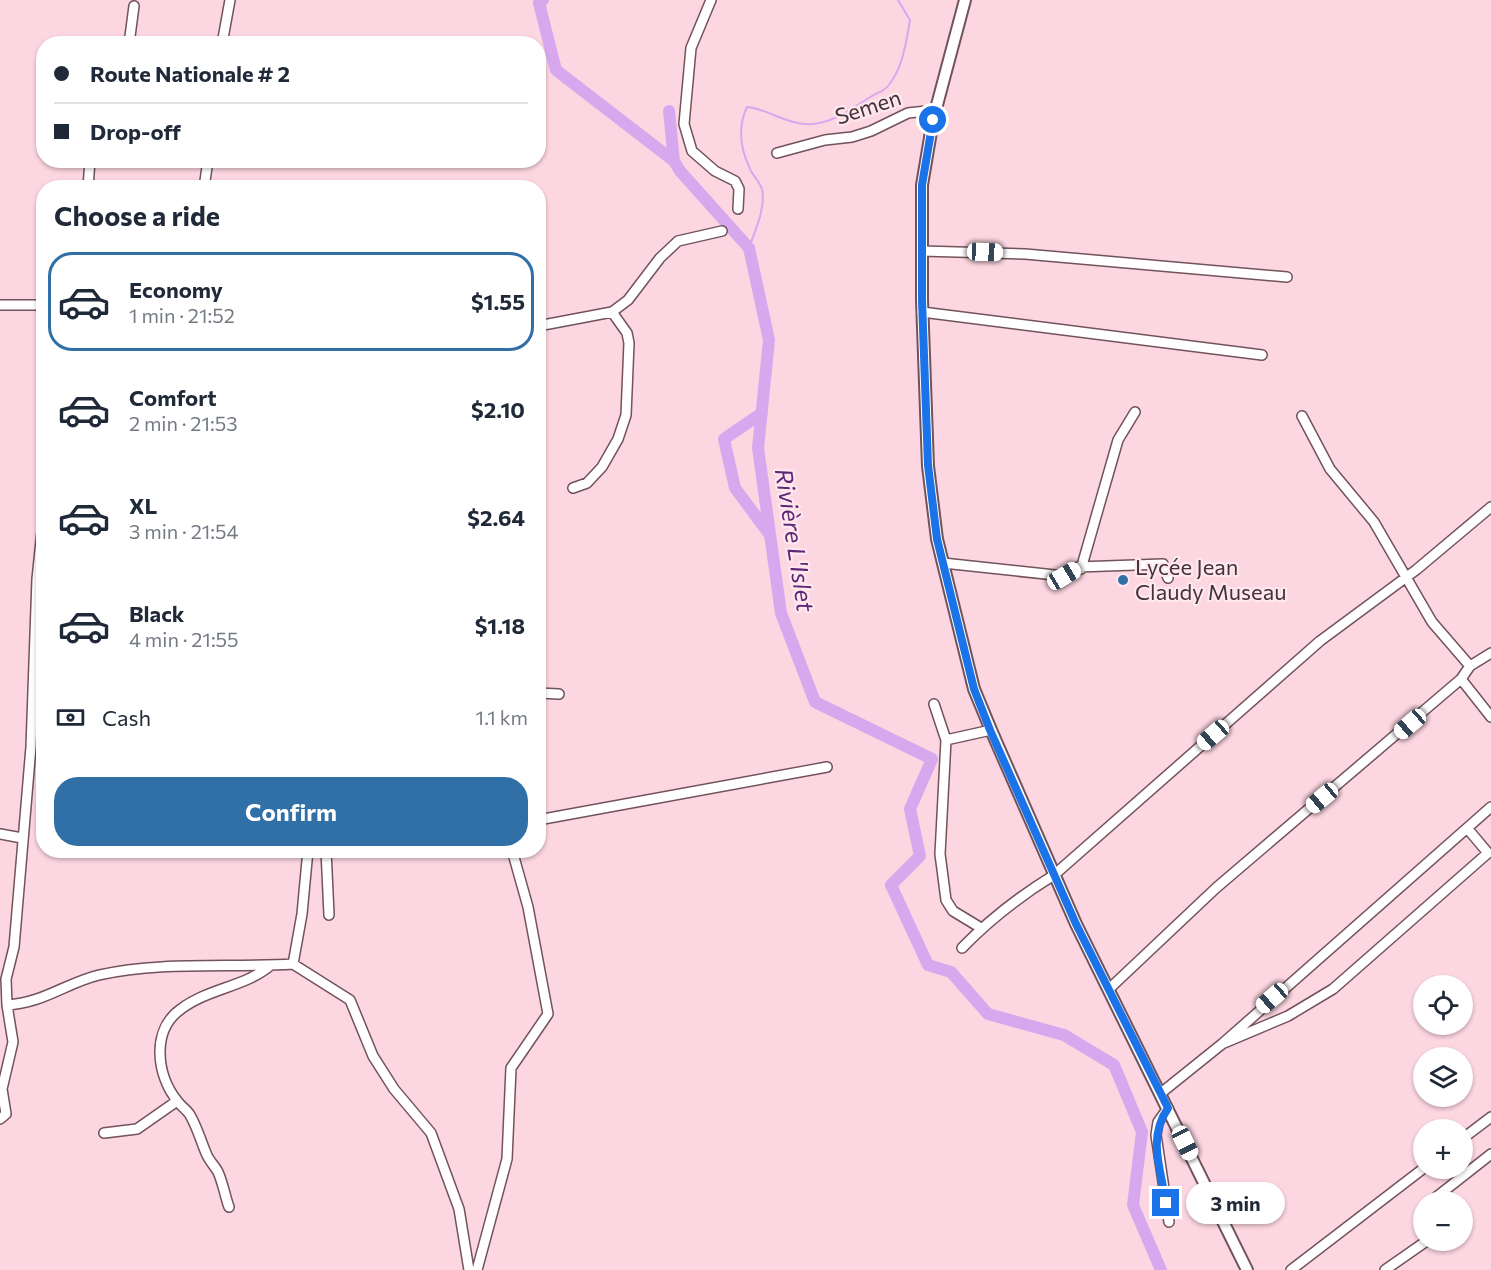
<!DOCTYPE html>
<html lang="en">
<head>
<meta charset="utf-8">
<style>
	body { margin:0; font-family:Commissioner,sans-serif; background:#f6f6f7; color:#1f2937; height:100vh; display:flex; flex-direction:column; font-size:22px; white-space:nowrap }
	* { box-sizing:border-box; margin:0 }
	p { font-size:20px; color:#747a83 }
	.icon { flex:none; width:33px; height:33px; fill:none; stroke:currentColor; stroke-width:2; stroke-linecap:round; stroke-linejoin:round }
	.map { position:relative; flex:1; overflow:hidden }
	.panel { position:absolute; left:36px; top:180px; width:510px; height:678px; display:flex; flex-direction:column; background:#fff; border-radius:24px; box-shadow:0 2px 4px #0004 }
	.panel>* { flex:none }
	.guide { position:absolute; left:36px; top:36px; width:510px; height:132px; border-radius:24px; box-shadow:0 2px 4px #0004; display:grid; align-content:center; height:132px; padding:0 18px; background:#fff }
	.buttons { position:absolute; left:1413px; top:975px; display:grid; gap:12px }
	.buttons a { display:grid; place-items:center; width:60px; height:60px; border-radius:50%; background:#fff; box-shadow:0 2px 4px #0004; font-size:30px }
	.end { position:absolute; width:27px; height:27px; margin:-14px; border:8px solid #1a73e8; background:#fff; box-shadow:0 0 0 3px #fff }
	.from { border-radius:50% }
	.bubble { position:absolute; height:42px; border-radius:21px; background:#fff; box-shadow:0 2px 4px #0004; font-size:20px; font-weight:700; line-height:42px; text-align:center }
	.car { position:absolute; width:18px; height:36px; margin:-18px -9px; border-radius:8px; box-shadow:0 0 4px 2px #0007; background:linear-gradient(#fff 24%,#345 0 40%,#fff 0 76%,#345 0 86%,#fff 0) }
	.guide b { display:flex; align-items:center; gap:21px; height:57px; font-size:22px }
	.guide b+b { border-top:2px solid #e0e1e3 }
	.guide i { width:15px; height:15px; background:#1f2937 }
	ul { padding:0; list-style:none }
	li { display:flex; align-items:center; gap:18px; height:99px; margin:0 12px 9px; padding:0 6px; border:3px solid transparent; border-radius:24px }
	li div { flex:1 }
	li b { display:block; font-size:22px }
	li em { font-style:normal; font-weight:700 }
	li.on { border-color:#3170a7 }
	li>.icon { width:54px; height:54px; stroke-width:1.5 }
	h2 { padding:0 18px; font-size:27px; line-height:72px }
	.pay { display:flex; align-items:center; gap:15px; height:66px; padding:0 18px; font-size:22px }
	.pay p { margin-inline-start:auto }
	.action { display:flex; gap:12px; margin-top:auto; padding:12px 18px }
	.action a { flex:1; height:69px; border-radius:24px; background:#3170a7; color:#fff; font-size:24px; font-weight:700; line-height:69px; text-align:center }
	.map>svg:first-child { display:block }
	.lines { fill:none; stroke-linecap:round; stroke-linejoin:round }
	.stream { stroke:#d7a8ee; stroke-width:2 }
	.river { stroke:#d7a8ee; stroke-width:12 }
	.minor-casing { stroke:#72525b; stroke-width:12 }
	.major-casing { stroke:#72525b; stroke-width:14 }
	.minor { stroke:#fff; stroke-width:9 }
	.major { stroke:#fff; stroke-width:10 }
	.route { stroke:#1a73e8; stroke-width:8 }
	.poi-dot { fill:#3170a7; stroke:#ffe7ee; stroke-width:2 }
	.labels { text-anchor:middle; stroke-width:4.5; stroke-linejoin:round; paint-order:stroke }
	.street-label { font-size:22px; fill:#423338; stroke:#ffe7ee }
	.poi-label { font-size:22px; fill:#423338; stroke:#ffe7ee; text-anchor:start }
	.water-label { font-size:24px; font-style:italic; fill:#5e2676; stroke:#ffe7ee }
</style>
</head>
<body>
<div class="map">
<svg width="1491" height="1270" viewBox="0 0 1491 1270">
	<rect width="100%" height="100%" fill="#fcd6e1"/>
	<g class="lines">
		<path class="stream" d="M 749,248 C 755,231 766,208 762,189 C 760,182 753,176 750,169 C 740,148 737,128 747,107 C 768,109 784,123 805,124 C 830,126 852,108 872,96 C 877,93 884,91 888,86 C 903,68 906,43 910,20 L 898,0"/>
		<path class="river" d="M 543,0 L 539,3 L 556,70 L 674,161 L 680,171 L 749,248 L 769,340 L 758,448 L 781,613 L 815,702 L 932,759 L 910,809 L 920,856 L 891,885 L 928,965 L 951,972 L 988,1014 L 1064,1035 L 1114,1065 L 1142,1132 L 1133,1205 L 1161,1270
			M 669,111 L 674,161
			M 762,413 L 724,439 L 735,488 L 770,535"/>
		<g class="minor-casing">
			<path id="minor" d="M 711,0 L 691,48 L 684,124 L 692,151 L 715,171 L 735,181 L 739,189 L 738,209
				M 129,44 L 134,6
				M 222,44 L 230,0
				M 777,153 L 825,140 L 852,137 L 871,131 L 908,113 L 936,110
				M 88,188 L 90,160
				M 204,188 L 208,160
				M 922,251 L 1025,254 L 1287,277
				M 0,305 L 44,305
				M 922,312 L 1262,355
				M 538,326 L 612,312 L 628,300 L 660,258 L 678,241 L 722,231
				M 1302,416 L 1330,469 L 1374,522 L 1432,622 L 1470,666
				M 573,488 L 587,483 L 602,467 L 618,439 L 626,415 L 629,343 L 627,333 L 612,312
				M 44,512 L 37,579 L 31,747 L 14,947 L 6,979 L 7,1005 C 43,1003 66,983 99,975 C 162,961 229,968 293,964 L 350,1000 L 373,1056 L 394,1089 L 431,1133 L 459,1209 L 469,1270
				M 943,563 L 1064,576 L 1078,567 L 1163,564 L 1168,578
				M 1081,569 L 1118,440 L 1135,412
				M 1461,679 L 1491,717
				M 538,693 L 559,694
				M 934,704 L 946,740 L 940,854 L 946,900 L 953,911 L 981,928
				M 946,740 L 991,730
				M 538,820 L 827,767
				M 0,834 L 22,838
				M 326,850 L 329,915
				M 962,948 C 990,919 1020,896 1054,875 L 1320,641 L 1416,570 L 1491,507
				M 293,964 L 302,914 L 308,850
				M 1109,989 L 1216,888 L 1461,679 L 1470,666 L 1491,653
				M 1224,1043 L 1288,1016 L 1333,989 L 1488,853 L 1467,828
				M 1161,1093 L 1222,1044 L 1491,807
				M 1168,1108 L 1158,1122 L 1156,1135 L 1169,1222
				M 0,1119 L 6,1114 L 2,1089 L 13,1042 L 7,1005
				M 104,1133 L 137,1129 L 177,1101
				M 1462,1139 L 1491,1117
				M 1430,1202 L 1491,1154
				M 229,1207 C 225,1196 223,1183 218,1172 C 215,1166 209,1161 206,1153 C 201,1141 197,1127 190,1115 C 187,1110 182,1107 178,1102 C 156,1075 151,1030 181,1009 C 209,988 245,987 271,965
				M 477,1270 L 507,1159 L 511,1068 L 548,1014 L 528,907 L 512,850
				M 1291,1270 L 1424,1168
				M 1385,1270 L 1428,1240"/>
		</g>
		<g class="major-casing">
			<path id="major" d="M 965,0 L 933,120 L 922,185 L 922,300 L 928,466 L 937,539 L 974,689 L 991,730 L 1076,924 L 1247,1270"/>
		</g>
		<use href="#minor" class="minor"/>
		<use href="#major" class="major"/>
	</g>
	<g class="lines">
		<path class="route" d="M 933,120 L 922,185 L 922,300 L 928,465 L 937,539 L 974,689 L 990,730 L 1076,924 L 1168,1108 C 1147,1139 1161,1169 1166,1203"/>
	</g>
	<circle class="poi-dot" cx="1123" cy="580" r="6"/>
	<g class="labels">
		<g class="street-label">
			<text transform="translate(868 107) rotate(-18)" y="8">Semen</text>
		</g>
		<g class="poi-label">
			<text x="1135" y="575">Lycée Jean<tspan x="1135" dy="25">Claudy Museau</tspan></text>
		</g>
		<g class="water-label">
			<text transform="translate(794 540) rotate(81)" y="8">Rivière L'Islet</text>
		</g>
	</g>
</svg>
<div class="buttons">
<a><svg class="icon" aria-label="locate" viewBox="0 0 24 24"><circle cx="12" cy="12" r="6"/><path d="M12 2v4M12 18v4M2 12h4M18 12h4"/></svg></a>
<a><svg class="icon" aria-label="layers" viewBox="0 0 24 24"><path d="M12 4l9 5-9 5-9-5zM3 14l9 5 9-5"/></svg></a>
<a>+</a>
<a>−</a>
</div>
<i class="end from" style="left:933px;top:120px"></i>
<i class="end" style="left:1166px;top:1203px"></i>
<div class="bubble" style="left:1186px;top:1182px;width:99px">3 min</div>
<i class="car" style="left:985px;top:252px;rotate:92deg"></i>
<i class="car" style="left:1064px;top:576px;rotate:59deg"></i>
<i class="car" style="left:1410px;top:724px;rotate:229deg"></i>
<i class="car" style="left:1213px;top:735px;rotate:229deg"></i>
<i class="car" style="left:1322px;top:798px;rotate:230deg"></i>
<i class="car" style="left:1272px;top:998px;rotate:229deg"></i>
<i class="car" style="left:1185px;top:1143px;rotate:154deg"></i>
<div class="guide">
<b><i class="from"></i>Route Nationale # 2</b>
<b><i></i>Drop-off</b>
</div>
<section class="panel">
<h2>Choose a ride</h2>
<ul>
<li class="on"><svg class="icon" aria-label="car" viewBox="0 0 24 24"><path d="M5 17H2v-5l4-1 3-4h7l3 4 3 1v5h-3M9 17h6M6 11h13"/><circle cx="7" cy="17" r="2"/><circle cx="17" cy="17" r="2"/></svg><div><b>Economy</b><p>1 min · 21:52</p></div><em>$1.55</em></li>
<li><svg class="icon" aria-label="car" viewBox="0 0 24 24"><path d="M5 17H2v-5l4-1 3-4h7l3 4 3 1v5h-3M9 17h6M6 11h13"/><circle cx="7" cy="17" r="2"/><circle cx="17" cy="17" r="2"/></svg><div><b>Comfort</b><p>2 min · 21:53</p></div><em>$2.10</em></li>
<li><svg class="icon" aria-label="car" viewBox="0 0 24 24"><path d="M5 17H2v-5l4-1 3-4h7l3 4 3 1v5h-3M9 17h6M6 11h13"/><circle cx="7" cy="17" r="2"/><circle cx="17" cy="17" r="2"/></svg><div><b>XL</b><p>3 min · 21:54</p></div><em>$2.64</em></li>
<li><svg class="icon" aria-label="car" viewBox="0 0 24 24"><path d="M5 17H2v-5l4-1 3-4h7l3 4 3 1v5h-3M9 17h6M6 11h13"/><circle cx="7" cy="17" r="2"/><circle cx="17" cy="17" r="2"/></svg><div><b>Black</b><p>4 min · 21:55</p></div><em>$1.18</em></li>
</ul>
<div class="pay"><svg class="icon" aria-label="cash" viewBox="0 0 24 24"><path d="M3 7h18v10H3z"/><circle cx="12" cy="12" r="2"/></svg>Cash<p>1.1 km</p></div>
<div class="action"><a>Confirm</a></div>
</section>
</div>
</body>
</html>
